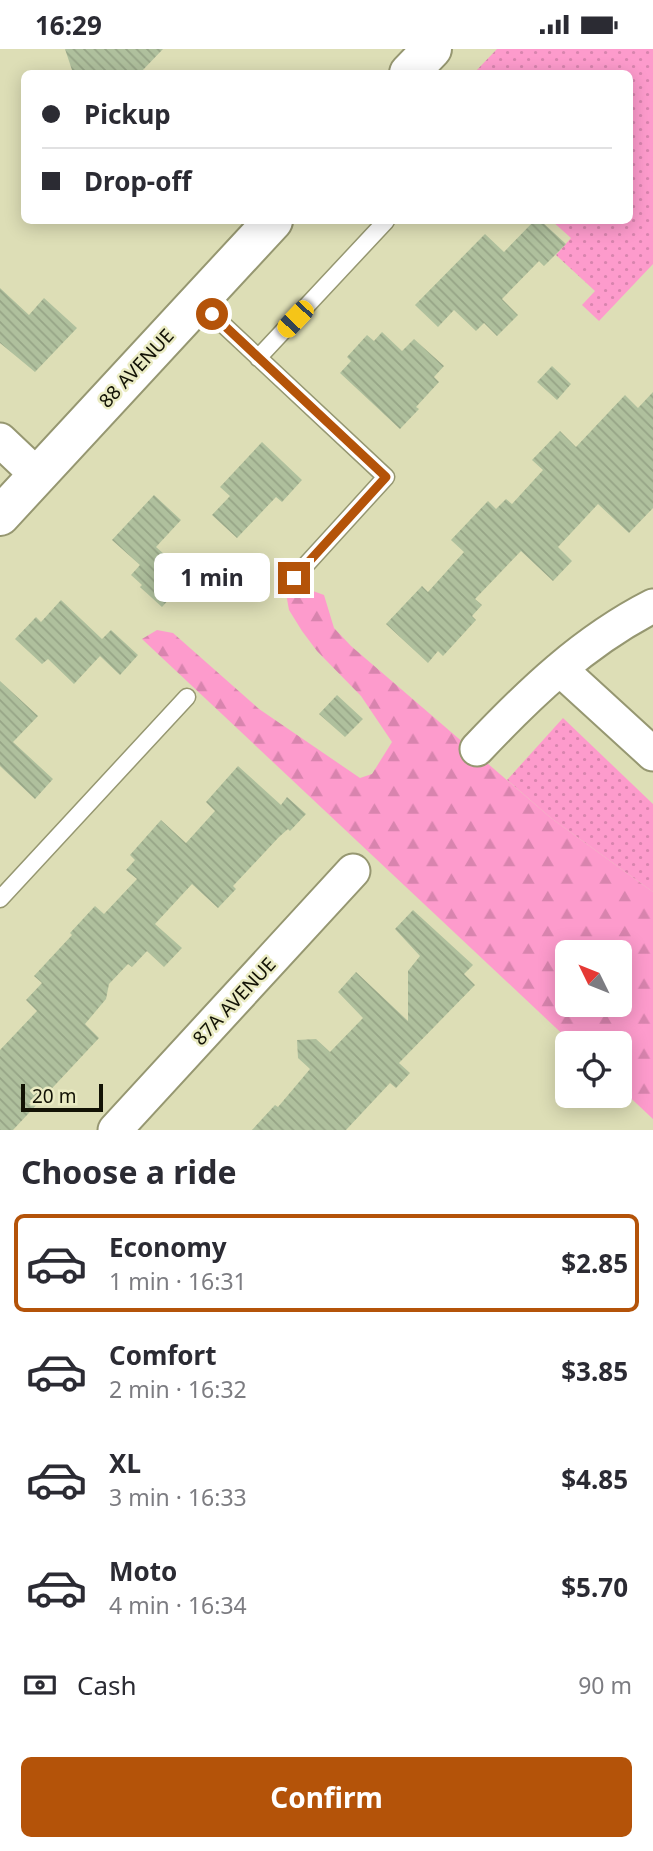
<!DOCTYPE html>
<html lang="en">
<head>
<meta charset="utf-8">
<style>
	body { margin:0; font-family:"Noto Sans",sans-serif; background:#f2f2f3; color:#2b2b33; height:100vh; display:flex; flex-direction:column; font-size:26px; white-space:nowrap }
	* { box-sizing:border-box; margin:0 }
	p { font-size:23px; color:#7c7c81 }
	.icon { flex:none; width:38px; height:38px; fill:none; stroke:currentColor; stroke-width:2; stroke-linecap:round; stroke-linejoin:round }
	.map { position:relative; height:1081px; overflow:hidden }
	.side { display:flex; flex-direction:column; background:#fff; flex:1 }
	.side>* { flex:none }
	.guide { position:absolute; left:21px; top:21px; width:612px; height:154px; border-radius:10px; box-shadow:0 4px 18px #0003; display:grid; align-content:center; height:154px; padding:0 21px; background:#fff }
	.needle { width:46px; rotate:313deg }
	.buttons { position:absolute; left:555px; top:891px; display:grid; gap:14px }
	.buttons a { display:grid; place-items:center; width:77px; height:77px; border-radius:10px; background:#fff; box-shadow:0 4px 18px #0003; font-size:35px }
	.scale { position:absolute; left:21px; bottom:18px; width:82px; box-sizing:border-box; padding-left:7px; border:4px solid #121205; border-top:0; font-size:19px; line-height:24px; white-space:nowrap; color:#121205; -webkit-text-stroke:5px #eaebc3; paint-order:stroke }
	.end { position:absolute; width:32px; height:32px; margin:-16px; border:9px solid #b45309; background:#fff; box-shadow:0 0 0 4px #fff }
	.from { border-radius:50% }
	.bubble { position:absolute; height:49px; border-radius:10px; background:#fff; box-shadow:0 4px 18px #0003; font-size:23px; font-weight:700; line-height:49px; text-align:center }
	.car { position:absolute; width:21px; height:42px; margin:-21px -10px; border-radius:9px; box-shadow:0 0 5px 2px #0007; background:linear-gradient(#f5c518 24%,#345 0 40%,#f5c518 0 76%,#345 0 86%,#f5c518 0) }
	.guide b { display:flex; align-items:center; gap:24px; height:66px; font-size:26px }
	.guide b+b { border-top:2px solid #e1e1e2 }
	.guide i { width:18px; height:18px; background:#2b2b33 }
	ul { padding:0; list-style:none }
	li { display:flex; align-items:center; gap:21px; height:98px; margin:0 14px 10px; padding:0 7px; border:4px solid transparent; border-radius:10px }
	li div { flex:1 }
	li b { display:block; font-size:26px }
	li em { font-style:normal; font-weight:700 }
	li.on { border-color:#b45309 }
	li>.icon { width:63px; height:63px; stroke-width:1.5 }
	h2 { padding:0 21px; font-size:32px; line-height:84px }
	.pay { display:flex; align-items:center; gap:18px; height:77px; padding:0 21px; font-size:26px }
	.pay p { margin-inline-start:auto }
	.button { display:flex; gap:14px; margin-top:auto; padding:14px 21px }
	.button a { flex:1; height:80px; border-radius:10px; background:#b45309; color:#fff; font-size:28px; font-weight:700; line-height:80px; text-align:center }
	.status { display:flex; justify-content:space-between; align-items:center; height:49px; padding:0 35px; background:#fff; direction:ltr }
	.status svg { height:19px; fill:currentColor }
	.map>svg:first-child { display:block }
	.grass { fill:url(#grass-dots) }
	.forest { fill:url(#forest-firs); fill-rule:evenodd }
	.building { fill:url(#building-back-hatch) }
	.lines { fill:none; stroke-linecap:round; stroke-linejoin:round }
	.service-casing { stroke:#969771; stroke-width:19 }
	.minor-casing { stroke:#969771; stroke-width:37 }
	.secondary-casing { stroke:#969771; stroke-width:42 }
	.service { stroke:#fff; stroke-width:16 }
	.minor { stroke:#fff; stroke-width:33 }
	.secondary { stroke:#fff; stroke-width:38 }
	.route { stroke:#b45309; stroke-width:9 }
	.labels { text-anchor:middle; stroke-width:5; stroke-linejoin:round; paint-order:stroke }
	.street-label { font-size:19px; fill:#121205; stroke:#eaebc3 }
</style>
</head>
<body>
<div class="status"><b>16:29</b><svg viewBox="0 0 49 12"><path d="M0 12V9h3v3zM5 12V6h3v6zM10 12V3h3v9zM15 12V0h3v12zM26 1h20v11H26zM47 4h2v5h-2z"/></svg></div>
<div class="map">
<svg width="653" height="1081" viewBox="0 0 653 1081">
	<defs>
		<pattern id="grass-dots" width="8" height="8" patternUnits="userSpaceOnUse" patternTransform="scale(1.75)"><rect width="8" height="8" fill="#fd9bcc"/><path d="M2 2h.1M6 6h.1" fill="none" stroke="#d884ae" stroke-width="1.8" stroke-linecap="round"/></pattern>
		<pattern id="forest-firs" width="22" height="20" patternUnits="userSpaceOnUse" patternTransform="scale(1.75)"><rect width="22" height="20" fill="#fd9bcc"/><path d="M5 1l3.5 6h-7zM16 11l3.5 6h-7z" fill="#d884ae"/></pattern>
		<pattern id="building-back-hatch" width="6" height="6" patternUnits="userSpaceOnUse" patternTransform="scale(1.75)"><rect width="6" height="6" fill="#afc09d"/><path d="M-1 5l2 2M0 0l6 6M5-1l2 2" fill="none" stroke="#96a486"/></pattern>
	</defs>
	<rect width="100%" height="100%" fill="#dddeb6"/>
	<path class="grass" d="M 497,0 L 653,0 L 653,215 L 599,272 L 582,256 L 595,242 L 556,206 L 571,189 L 552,172 L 630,172 L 630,24 L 474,24 Z
		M 563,669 L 653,755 L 653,843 L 551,769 L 507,731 Z"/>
	<path class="forest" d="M 302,538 L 324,546 L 334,579 L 351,597 L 551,769 L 653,843 L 653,1070 L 620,1039 L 620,994 L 572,994 L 142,590 L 157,581 L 173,584 L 259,660 L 360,729 L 372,725 L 392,693 L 361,647 L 317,602 L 302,582 L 289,561 L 285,539 ZM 567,903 L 620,903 L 620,956 L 567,956 Z"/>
	<path class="building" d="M 65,0 L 163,0 L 140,24 L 73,24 Z
		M 534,172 L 541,172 L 566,195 L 544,217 L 539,212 L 502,250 L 518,266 L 497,287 L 484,274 L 476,282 L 454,261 L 438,278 L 415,256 L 485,185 L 504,203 Z
		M 0,239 L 29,266 L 44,249 L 77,279 L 35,323 L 0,294 Z
		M 382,283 L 402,302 L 414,290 L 444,317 L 434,328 L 439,333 L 416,358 L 419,360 L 400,380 L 340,324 L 351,312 L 347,308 L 367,286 L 374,292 Z
		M 552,317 L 571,335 L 557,351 L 537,333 Z
		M 653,343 L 653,459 L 629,484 L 598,455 L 558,498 L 572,512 L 553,532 L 521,502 L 475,550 L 482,556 L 472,567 L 476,571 L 443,607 L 438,602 L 428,614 L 386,575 L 422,537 L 428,543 L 464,503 L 451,491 L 488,452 L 496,460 L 506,450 L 512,455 L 543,421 L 532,411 L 560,382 L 576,398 L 625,346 L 638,359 Z
		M 262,393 L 302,431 L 282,453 L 276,448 L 237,489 L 212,466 L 230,447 L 220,438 Z
		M 154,446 L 181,471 L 156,498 L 164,505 L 157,512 L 183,535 L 162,558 L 140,538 L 142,536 L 131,526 L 140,516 L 112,491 Z
		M 61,551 L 102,590 L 111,581 L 138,606 L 120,626 L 100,607 L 74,635 L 48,610 L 42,615 L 15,590 L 36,568 L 41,573 Z
		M 0,632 L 38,667 L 13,693 L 53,730 L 35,750 L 0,717 Z
		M 337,646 L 363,670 L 345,688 L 319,665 Z
		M 238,717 L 281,756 L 287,748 L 306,765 L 290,782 L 288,780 L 279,788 L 233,837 L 236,840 L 218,859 L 192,835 L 155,875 L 182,899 L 164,918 L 147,902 L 132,918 L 128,915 L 109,935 L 106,950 L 85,975 L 99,989 L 13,1081 L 0,1081 L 0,1001 L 37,962 L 26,951 L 42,934 L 34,927 L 72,886 L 70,884 L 95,857 L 104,865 L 137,830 L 126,821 L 135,811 L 130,806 L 161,771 L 186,794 L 215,762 L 206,753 Z
		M 413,861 L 473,916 L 464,925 L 475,936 L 399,1014 L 410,1024 L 396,1039 L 390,1034 L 346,1081 L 252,1081 L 275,1056 L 278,1058 L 310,1020 L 298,1009 L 297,991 L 316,990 L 330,1003 L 363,969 L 338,943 L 356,923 L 408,972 L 408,922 L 420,907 L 395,880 Z"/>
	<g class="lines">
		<g class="service-casing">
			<path id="service" d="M 198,252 L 386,428 L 294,529
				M 258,309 L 386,172
				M 0,850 L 187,648"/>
		</g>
		<g class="minor-casing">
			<path id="minor" d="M 0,391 L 37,426
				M 560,620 L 653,705
				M 477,700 C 529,645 584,592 653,557
				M 115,1081 L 353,822"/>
		</g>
		<g class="secondary-casing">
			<path id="secondary" d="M 409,24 L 432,0
				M 0,467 L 273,172"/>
		</g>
		<use href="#service" class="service"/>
		<use href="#minor" class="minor"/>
		<use href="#secondary" class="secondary"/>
	</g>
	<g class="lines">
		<path class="route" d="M 212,265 L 386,428 L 294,529"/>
	</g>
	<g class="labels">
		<g class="street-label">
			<text transform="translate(136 319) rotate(-47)" y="7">88 AVENUE</text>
			<text transform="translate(234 952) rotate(-47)" y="7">87A AVENUE</text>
		</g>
	</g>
</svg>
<div class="buttons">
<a><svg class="needle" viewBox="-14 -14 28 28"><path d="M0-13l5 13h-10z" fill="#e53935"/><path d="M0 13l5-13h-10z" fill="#7c7c81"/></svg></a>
<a><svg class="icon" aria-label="locate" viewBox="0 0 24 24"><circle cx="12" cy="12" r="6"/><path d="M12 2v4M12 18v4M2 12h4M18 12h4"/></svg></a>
</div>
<div class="scale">20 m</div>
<i class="end from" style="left:212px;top:265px"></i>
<i class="end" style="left:294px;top:529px"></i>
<div class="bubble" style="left:154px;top:504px;width:116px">1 min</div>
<i class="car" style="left:295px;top:270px;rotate:223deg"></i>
<div class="guide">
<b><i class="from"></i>Pickup</b>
<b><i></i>Drop-off</b>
</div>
</div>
<section class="side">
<h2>Choose a ride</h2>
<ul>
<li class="on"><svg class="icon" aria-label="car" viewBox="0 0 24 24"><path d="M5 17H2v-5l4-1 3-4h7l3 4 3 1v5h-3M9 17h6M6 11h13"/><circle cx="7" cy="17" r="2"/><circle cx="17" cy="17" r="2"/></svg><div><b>Economy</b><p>1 min · 16:31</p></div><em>$2.85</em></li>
<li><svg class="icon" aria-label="car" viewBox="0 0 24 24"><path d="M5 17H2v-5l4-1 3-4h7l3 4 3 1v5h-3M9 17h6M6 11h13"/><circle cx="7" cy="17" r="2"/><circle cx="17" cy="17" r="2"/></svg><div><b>Comfort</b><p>2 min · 16:32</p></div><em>$3.85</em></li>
<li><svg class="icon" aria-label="car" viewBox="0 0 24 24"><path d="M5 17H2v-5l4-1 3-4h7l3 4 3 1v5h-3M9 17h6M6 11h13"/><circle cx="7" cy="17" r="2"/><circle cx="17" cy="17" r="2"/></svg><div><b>XL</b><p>3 min · 16:33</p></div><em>$4.85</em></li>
<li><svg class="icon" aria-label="car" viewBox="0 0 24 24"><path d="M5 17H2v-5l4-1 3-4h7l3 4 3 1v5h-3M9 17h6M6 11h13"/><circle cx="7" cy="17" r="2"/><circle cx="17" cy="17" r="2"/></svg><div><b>Moto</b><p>4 min · 16:34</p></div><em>$5.70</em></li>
</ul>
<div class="pay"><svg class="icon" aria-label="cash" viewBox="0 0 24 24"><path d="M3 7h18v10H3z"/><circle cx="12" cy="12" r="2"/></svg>Cash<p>90 m</p></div>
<div class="button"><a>Confirm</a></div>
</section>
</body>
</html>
